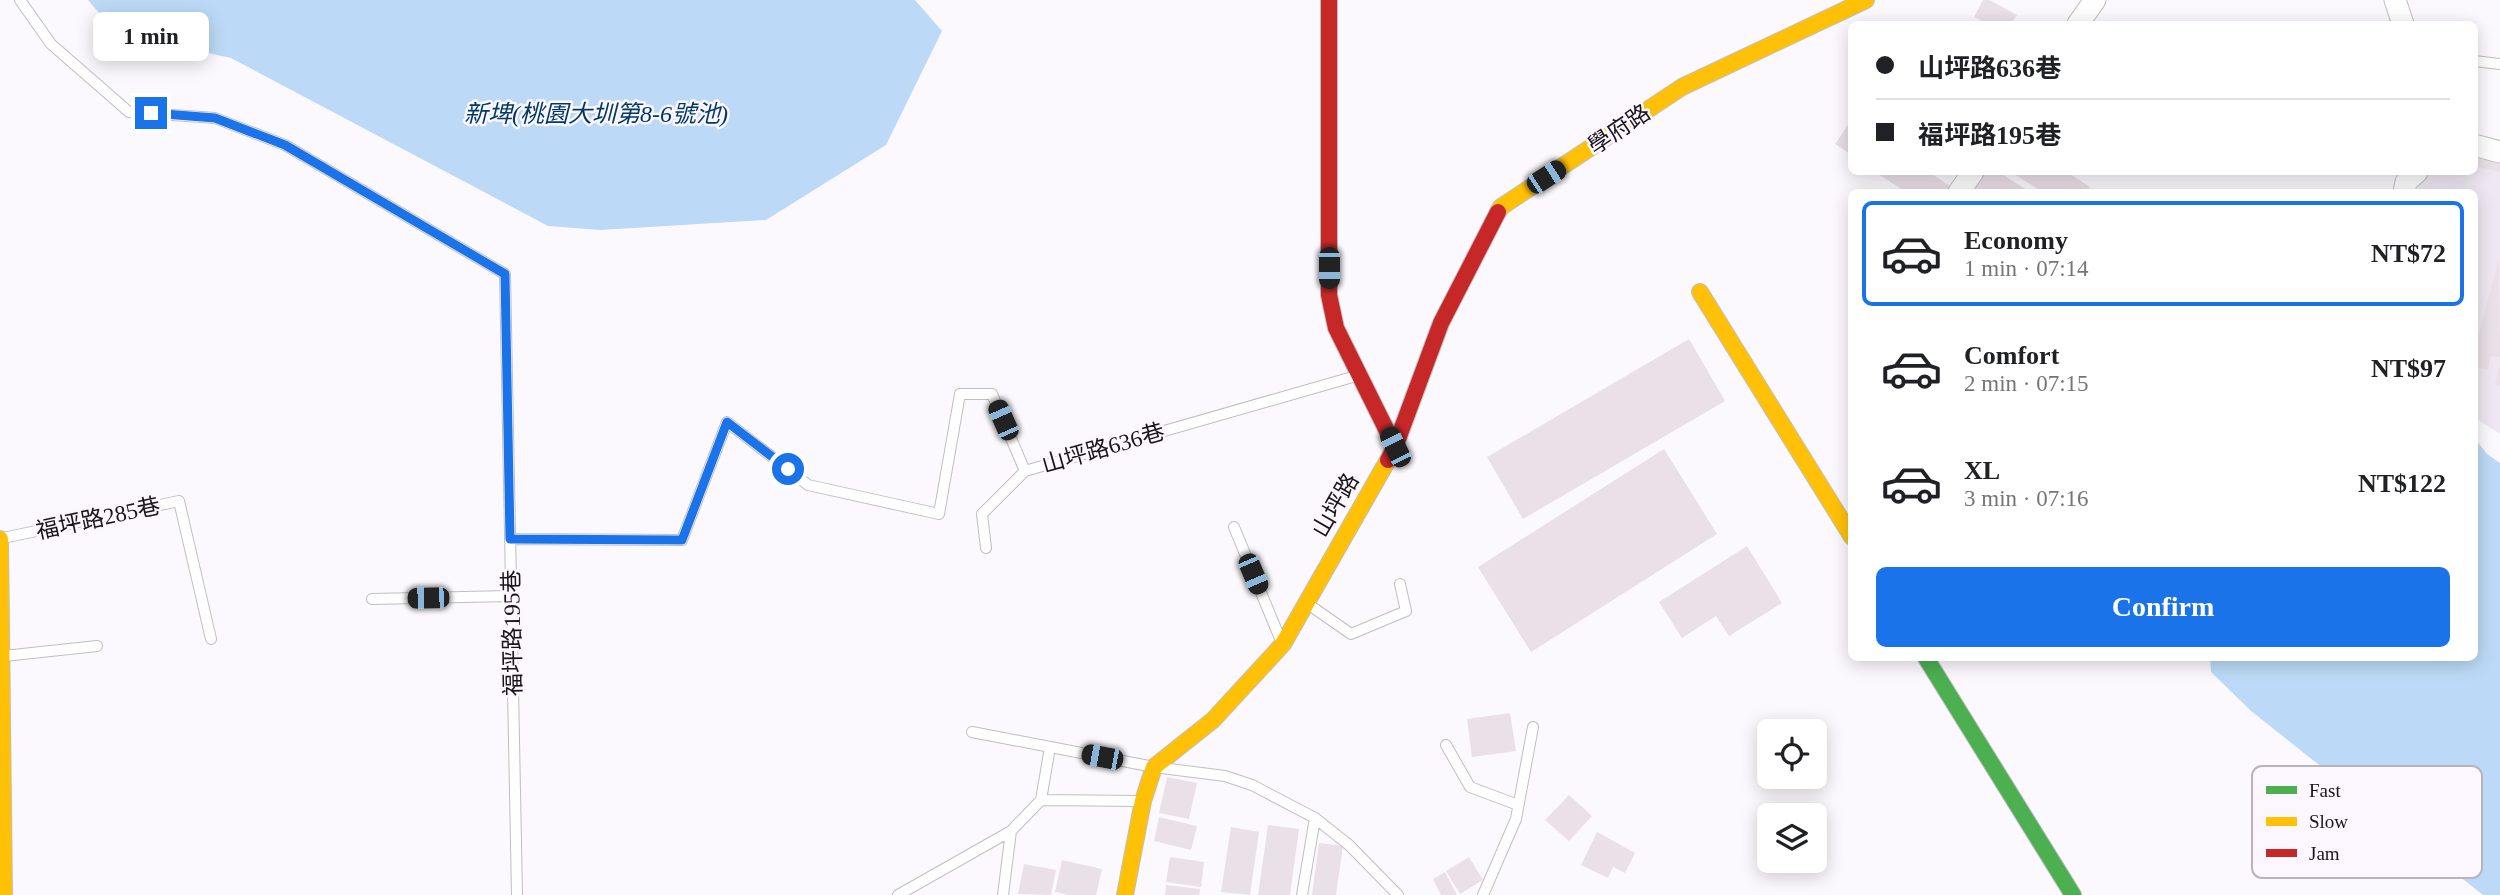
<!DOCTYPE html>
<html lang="en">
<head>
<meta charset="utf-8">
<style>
	body { margin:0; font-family:"Times New Roman","Noto Sans TC",serif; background:#f2f2f2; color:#202124; height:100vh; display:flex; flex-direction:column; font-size:26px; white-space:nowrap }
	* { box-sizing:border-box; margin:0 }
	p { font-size:23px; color:#757577 }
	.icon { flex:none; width:38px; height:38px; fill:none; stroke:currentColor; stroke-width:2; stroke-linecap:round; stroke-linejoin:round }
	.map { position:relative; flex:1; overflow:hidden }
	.side { position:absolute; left:1848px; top:189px; width:630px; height:472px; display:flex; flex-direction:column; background:#fff; border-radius:10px; box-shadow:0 4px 18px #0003 }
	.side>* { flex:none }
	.banner { position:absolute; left:1848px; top:21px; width:630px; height:154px; border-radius:10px; box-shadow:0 4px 18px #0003; display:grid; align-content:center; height:154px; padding:0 28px; background:#fff }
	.buttons { position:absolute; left:1757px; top:719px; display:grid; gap:14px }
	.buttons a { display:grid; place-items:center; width:70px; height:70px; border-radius:10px; background:#fff; box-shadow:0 4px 18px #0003; font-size:35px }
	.end { position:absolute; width:32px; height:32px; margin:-16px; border:9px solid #1a73e8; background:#fff; box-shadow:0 0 0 4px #fff }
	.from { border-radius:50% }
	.bubble { position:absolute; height:49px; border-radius:10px; background:#fff; box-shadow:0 4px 18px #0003; font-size:23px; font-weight:600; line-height:49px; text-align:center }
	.car { position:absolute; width:21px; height:42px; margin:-21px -10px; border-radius:9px; box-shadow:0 0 5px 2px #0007; background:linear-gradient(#222 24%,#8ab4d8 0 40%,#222 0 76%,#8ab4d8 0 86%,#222 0) }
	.banner b { display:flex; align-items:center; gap:24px; height:66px; font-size:26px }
	.banner b+b { border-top:2px solid #e0e0e0 }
	.banner i { width:18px; height:18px; background:#202124 }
	ul { padding:12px 0 0; list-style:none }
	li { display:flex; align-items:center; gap:21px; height:105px; margin:0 14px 10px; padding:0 14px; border:4px solid transparent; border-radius:10px }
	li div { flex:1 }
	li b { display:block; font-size:26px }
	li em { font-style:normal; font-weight:600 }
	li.active { border-color:#1a73e8 }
	li>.icon { width:63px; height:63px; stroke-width:1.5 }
	.primary-button { display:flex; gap:14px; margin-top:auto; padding:14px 28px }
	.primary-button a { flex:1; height:80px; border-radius:10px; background:#1a73e8; color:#fff; font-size:28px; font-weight:600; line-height:80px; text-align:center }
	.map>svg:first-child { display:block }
	.built { fill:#efe8f2 }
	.water { fill:#bcdaf7 }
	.building { fill:#eae0e7 }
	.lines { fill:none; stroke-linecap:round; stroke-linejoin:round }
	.lane-casing { stroke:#c0bec2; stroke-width:12 }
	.street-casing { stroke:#c0bec2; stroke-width:23 }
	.fast-casing { stroke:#c0bec2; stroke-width:18 }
	.slow-casing { stroke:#c0bec2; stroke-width:18 }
	.jam-casing { stroke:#c0bec2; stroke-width:18 }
	.lane { stroke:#fefeff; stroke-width:10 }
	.street { stroke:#fefeff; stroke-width:21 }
	.fast { stroke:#4caf50; stroke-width:16 }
	.slow { stroke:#ffc107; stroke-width:16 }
	.jam { stroke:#c62828; stroke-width:16 }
	.route { stroke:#1a73e8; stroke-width:9 }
	.labels { text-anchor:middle; stroke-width:5; stroke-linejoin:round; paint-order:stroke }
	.street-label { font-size:23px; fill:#181619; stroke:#fcf7ff }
	.water-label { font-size:24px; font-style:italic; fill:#003a64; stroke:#fcf7ff }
	.key { fill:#fcf7ff; stroke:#b8b4ba; stroke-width:2 }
	.key-label { font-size:19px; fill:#181619 }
</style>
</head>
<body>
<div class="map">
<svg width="2500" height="895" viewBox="0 0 2500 895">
	<rect width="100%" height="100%" fill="#fbf9fd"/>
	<path class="built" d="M 2475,153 L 2500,159 L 2500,434 L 2475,418 L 2474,192 L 2416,192 L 2426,172 L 2474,172 Z"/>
	<path class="water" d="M 88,0 L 915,0 L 942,31 L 886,145 L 766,220 L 600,230 L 548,226 L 231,58 L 116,33 Z
		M 2475,439 L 2487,454 L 2500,463 L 2500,895 L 2483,895 L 2251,711 L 2211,672 L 2210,658 L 2474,658 Z"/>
	<path class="building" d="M 1983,0 L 1990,0 L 2017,15 L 2011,24 L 1988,24 L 1974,17 Z
		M 1852,119 L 1852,155 L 1835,144 Z
		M 2474,154 L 2500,160 L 2500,172 L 2474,166 Z
		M 1875,172 L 1929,172 L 1959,192 L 1906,192 Z
		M 1967,172 L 1999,172 L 2030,192 L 1979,192 L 1961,180 Z
		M 2011,172 L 2067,172 L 2090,187 L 2086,192 L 2042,192 Z
		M 2499,258 L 2500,357 L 2491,356 L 2488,369 L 2474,367 L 2474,353 Z
		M 1689,339 L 1725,401 L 1523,519 L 1487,457 Z
		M 2499,368 L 2500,368 L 2500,386 L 2495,385 Z
		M 1664,449 L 1717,534 L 1531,652 L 1478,567 Z
		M 1747,546 L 1782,603 L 1729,636 L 1716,616 L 1682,638 L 1659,602 Z
		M 1510,713 L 1516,751 L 1472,757 L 1467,719 Z
		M 1167,777 L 1197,783 L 1189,819 L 1159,813 Z
		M 1569,795 L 1592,816 L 1569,841 L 1545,820 Z
		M 1159,817 L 1197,826 L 1191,850 L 1154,841 Z
		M 1268,825 L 1299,829 L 1290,895 L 1258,895 Z
		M 1231,827 L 1259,832 L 1250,895 L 1221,892 Z
		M 1597,832 L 1635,853 L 1625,873 L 1613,867 L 1608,878 L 1581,865 Z
		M 1319,843 L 1343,846 L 1336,895 L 1312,895 Z
		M 1170,857 L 1204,862 L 1201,887 L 1166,882 Z
		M 1469,857 L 1483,880 L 1460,894 L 1446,871 Z
		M 1062,860 L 1102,869 L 1096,895 L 1069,895 L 1055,892 Z
		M 1024,864 L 1056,870 L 1051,895 L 1018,894 Z
		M 1445,872 L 1457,895 L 1441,895 L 1433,879 Z
		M 1166,885 L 1200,889 L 1199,895 L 1165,895 Z"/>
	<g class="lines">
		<g class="lane-casing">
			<path id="lane" d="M 20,0 L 51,44 L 129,112 L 215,118 L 285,145 L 505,274 L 517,895
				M 2474,61 L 2500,64
				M 1234,527 L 1281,641
				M 3,538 L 179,501 L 211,639
				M 510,539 L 682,540 L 727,422 L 808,485 L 939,514 L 960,394 L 992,394 L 1025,471 L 1356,376
				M 986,548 L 982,514 L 1025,471
				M 372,599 L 511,596
				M 1308,604 L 1351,634 L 1406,611 L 1400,584
				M 4,656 L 97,646
				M 972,732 L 1154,767 L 1225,776 L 1252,785 L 1315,818 L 1349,845 L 1398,895
				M 1446,745 L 1470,787 L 1518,805
				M 1041,800 L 1050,747
				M 898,895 L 1011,831
				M 1003,895 L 1011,831 L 1041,800 L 1140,801
				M 1302,895 L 1315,818
				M 1483,895 L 1516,819 L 1533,727"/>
		</g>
		<g class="street-casing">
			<path id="street" d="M 2395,0 L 2403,24
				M 2078,24 L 2095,0
				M 2474,145 L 2500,152
				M 1959,192 L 1973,172
				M 2404,192 L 2406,182 L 2417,172"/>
		</g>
		<g class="fast-casing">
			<path id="fast" d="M 1926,658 L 2073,895"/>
		</g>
		<g class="slow-casing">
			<path id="slow" d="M 1498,212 L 1501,207 L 1682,87 L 1866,0
				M 1700,292 L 1852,537
				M 0,539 L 4,895
				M 1125,895 L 1143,801 L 1154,767 L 1213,720 L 1283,644 L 1388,460"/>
		</g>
		<g class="jam-casing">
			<path id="jam" d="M 1329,0 L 1329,295 L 1336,328 L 1395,447 L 1388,460
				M 1395,447 L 1441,323 L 1498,212"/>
		</g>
		<use href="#lane" class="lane"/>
		<use href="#street" class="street"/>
		<use href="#fast" class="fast"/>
		<use href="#slow" class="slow"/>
		<use href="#jam" class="jam"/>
	</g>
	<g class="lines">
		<path class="route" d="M 151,113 L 215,118 L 285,145 L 505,274 L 510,539 L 682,540 L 727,422 L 788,469"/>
	</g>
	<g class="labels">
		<g class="street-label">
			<text transform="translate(1619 129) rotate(-34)" y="8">學府路</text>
			<text transform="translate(1103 448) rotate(-16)" y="8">山坪路636巷</text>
			<text transform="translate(1335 505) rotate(-60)" y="8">山坪路</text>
			<text transform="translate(98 518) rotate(-12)" y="8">福坪路285巷</text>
			<text transform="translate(512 633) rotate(-91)" y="8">福坪路195巷</text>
		</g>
		<g class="water-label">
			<text x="596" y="122">新埤(桃園大圳第8-6號池)</text>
		</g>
	</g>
	<rect x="2252" y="766" width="230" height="112" rx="10" class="key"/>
	<rect x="2266" y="786" width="31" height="8" fill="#4caf50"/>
	<rect x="2266" y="817" width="31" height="9" fill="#ffc107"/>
	<rect x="2266" y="849" width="31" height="8" fill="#c62828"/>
	<g class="key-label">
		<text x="2309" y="797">Fast</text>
		<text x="2309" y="828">Slow</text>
		<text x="2309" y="860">Jam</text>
	</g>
</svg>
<div class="buttons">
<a><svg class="icon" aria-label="locate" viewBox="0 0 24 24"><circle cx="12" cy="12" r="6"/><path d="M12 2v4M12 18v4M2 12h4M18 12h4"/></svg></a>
<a><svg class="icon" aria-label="layers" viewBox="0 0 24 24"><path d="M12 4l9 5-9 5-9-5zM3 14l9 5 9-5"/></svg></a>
</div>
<i class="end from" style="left:788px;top:469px"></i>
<i class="end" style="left:151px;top:113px"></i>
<div class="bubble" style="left:93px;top:12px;width:116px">1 min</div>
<i class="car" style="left:1546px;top:177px;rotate:57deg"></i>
<i class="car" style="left:1329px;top:268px;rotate:180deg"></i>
<i class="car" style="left:1003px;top:420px;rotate:336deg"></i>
<i class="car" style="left:1395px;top:447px;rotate:334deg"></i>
<i class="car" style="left:1253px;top:574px;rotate:157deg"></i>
<i class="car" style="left:428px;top:598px;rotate:269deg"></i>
<i class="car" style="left:1102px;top:757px;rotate:281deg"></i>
<div class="banner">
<b><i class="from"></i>山坪路636巷</b>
<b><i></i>福坪路195巷</b>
</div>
<section class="side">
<ul>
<li class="active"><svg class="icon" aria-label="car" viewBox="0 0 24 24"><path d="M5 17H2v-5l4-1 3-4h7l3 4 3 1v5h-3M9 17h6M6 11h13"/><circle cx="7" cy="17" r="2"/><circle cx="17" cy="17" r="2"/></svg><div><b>Economy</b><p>1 min · 07:14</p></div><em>NT$72</em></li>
<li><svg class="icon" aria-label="car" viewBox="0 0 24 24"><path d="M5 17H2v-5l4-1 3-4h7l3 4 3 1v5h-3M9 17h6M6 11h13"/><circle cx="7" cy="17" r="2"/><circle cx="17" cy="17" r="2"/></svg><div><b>Comfort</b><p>2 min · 07:15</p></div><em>NT$97</em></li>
<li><svg class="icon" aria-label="car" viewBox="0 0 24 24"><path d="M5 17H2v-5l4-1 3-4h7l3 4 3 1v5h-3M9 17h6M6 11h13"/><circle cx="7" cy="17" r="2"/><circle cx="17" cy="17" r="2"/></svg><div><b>XL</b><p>3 min · 07:16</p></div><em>NT$122</em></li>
</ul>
<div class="primary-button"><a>Confirm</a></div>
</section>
</div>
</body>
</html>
